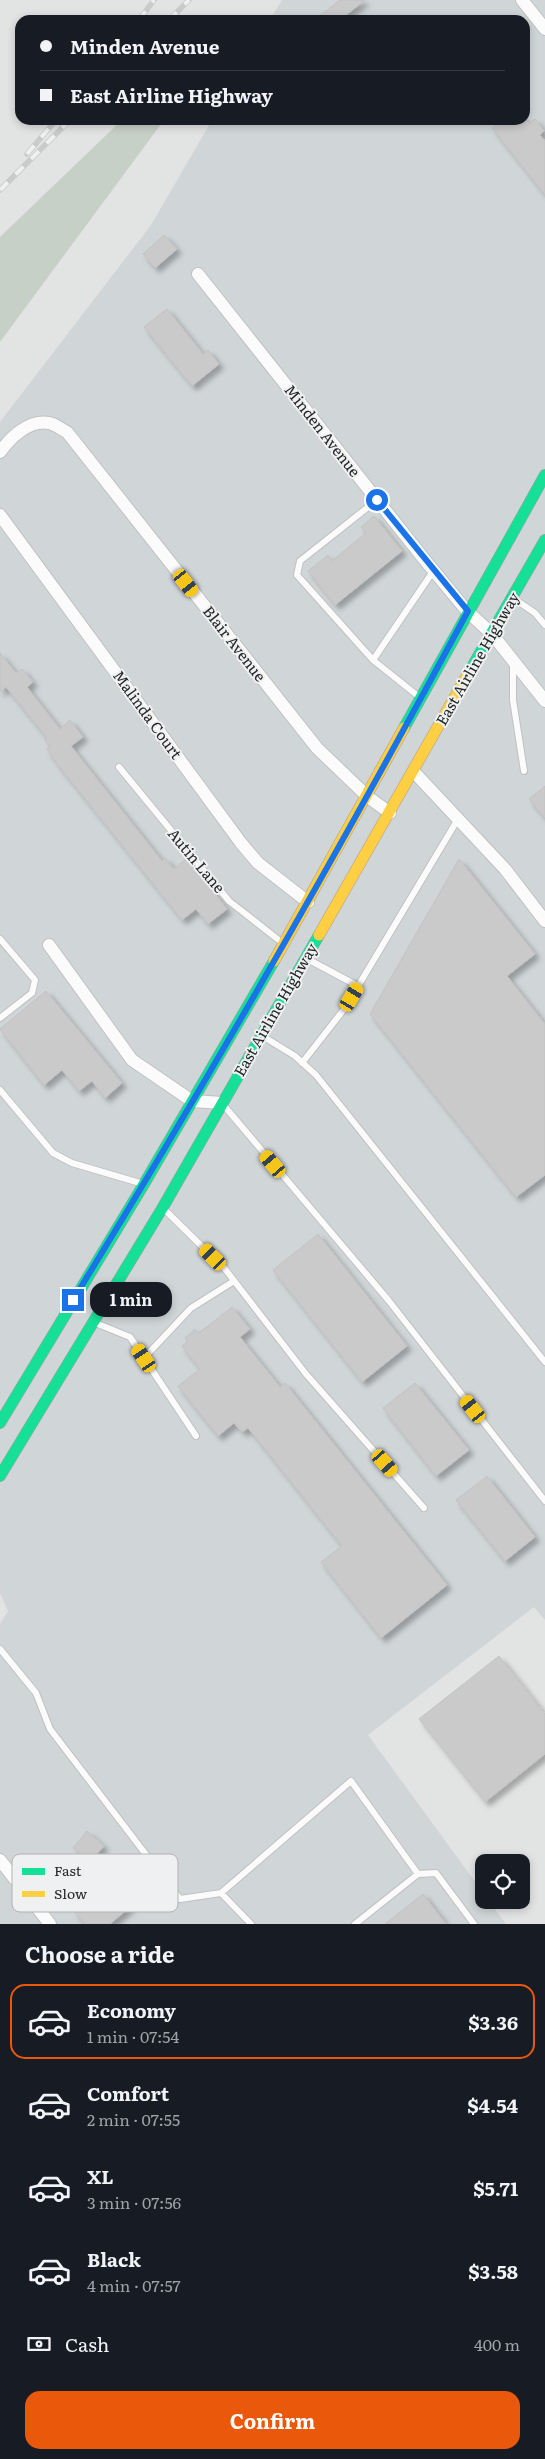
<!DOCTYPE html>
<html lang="en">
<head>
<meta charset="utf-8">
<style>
	body { margin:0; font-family:Literata,serif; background:#242831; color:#f1f3f6; height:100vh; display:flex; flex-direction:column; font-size:19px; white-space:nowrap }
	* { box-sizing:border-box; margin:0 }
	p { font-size:16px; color:#9ea1a6 }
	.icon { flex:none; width:28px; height:28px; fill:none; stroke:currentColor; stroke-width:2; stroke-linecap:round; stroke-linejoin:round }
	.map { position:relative; height:1924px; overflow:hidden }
	.sheet { display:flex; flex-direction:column; background:#171b24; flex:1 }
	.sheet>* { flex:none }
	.guide { position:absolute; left:15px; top:15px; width:515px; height:110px; border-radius:15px; box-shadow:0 2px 8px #0003; display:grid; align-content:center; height:110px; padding:0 25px; background:#171b24 }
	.buttons { position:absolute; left:475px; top:1854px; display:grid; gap:10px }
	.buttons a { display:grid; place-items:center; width:55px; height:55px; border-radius:10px; background:#171b24; box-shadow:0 2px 8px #0003; font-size:25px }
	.end { position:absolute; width:22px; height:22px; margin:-11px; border:6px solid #1a73e8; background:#fff; box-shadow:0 0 0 2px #fff }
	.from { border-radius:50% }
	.bubble { position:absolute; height:35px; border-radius:15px; background:#171b24; box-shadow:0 2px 8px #0003; font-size:16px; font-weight:700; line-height:35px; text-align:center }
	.car { position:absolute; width:15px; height:30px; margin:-15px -8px; border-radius:6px; box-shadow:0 0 4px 1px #0007; background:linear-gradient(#f5c518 24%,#345 0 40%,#f5c518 0 76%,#345 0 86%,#f5c518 0) }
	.guide b { display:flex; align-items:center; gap:18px; height:48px; font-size:19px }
	.guide b+b { border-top:1px solid #363941 }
	.guide i { width:12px; height:12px; background:#f1f3f6 }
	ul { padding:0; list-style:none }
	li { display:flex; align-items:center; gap:15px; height:75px; margin:0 10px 8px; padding:0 15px; border:2px solid transparent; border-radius:15px }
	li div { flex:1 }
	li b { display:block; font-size:19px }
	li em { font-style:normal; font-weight:700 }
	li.selected { border-color:#ea580c }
	li>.icon { width:45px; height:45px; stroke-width:1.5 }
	h2 { padding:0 25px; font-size:22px; line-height:60px }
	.pay { display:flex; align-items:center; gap:12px; height:55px; padding:0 25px; font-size:19px }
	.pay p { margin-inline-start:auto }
	.action { display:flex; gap:10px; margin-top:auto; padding:10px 25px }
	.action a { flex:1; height:58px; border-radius:15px; background:#ea580c; color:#fff; font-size:20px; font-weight:700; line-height:58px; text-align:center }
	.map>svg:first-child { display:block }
	.built { fill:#d0d5d8 }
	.green { fill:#c7d0c6 }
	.building { fill:#cacaca; stroke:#c2c2c2; filter:url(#shadow) }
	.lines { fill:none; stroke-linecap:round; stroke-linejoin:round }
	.lane-casing { stroke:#c0c1c1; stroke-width:8 }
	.street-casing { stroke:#c0c1c1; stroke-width:14 }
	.fast-casing { stroke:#aa9c9a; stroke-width:12 }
	.slow-casing { stroke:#aa9c9a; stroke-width:12 }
	.lane { stroke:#fbfbfb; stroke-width:6 }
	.street { stroke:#fbfbfb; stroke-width:12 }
	.fast { stroke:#16e098; stroke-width:11 }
	.slow { stroke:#ffcf43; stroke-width:11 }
	.rail-casing { stroke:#c9caca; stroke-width:5.5 }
	.rail { stroke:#eef0f1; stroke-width:4; stroke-dasharray:11; stroke-linecap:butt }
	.route { stroke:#1a73e8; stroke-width:6 }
	.labels { text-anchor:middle; stroke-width:4; stroke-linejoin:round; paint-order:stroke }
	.street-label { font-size:15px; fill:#252626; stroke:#eef0f1 }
	.key { fill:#eef0f1; stroke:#b2b3b4; stroke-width:1 }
	.key-label { font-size:14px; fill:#252626 }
</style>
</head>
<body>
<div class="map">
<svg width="545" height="1924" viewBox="0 0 545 1924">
	<defs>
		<filter id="shadow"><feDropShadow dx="4.5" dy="4.5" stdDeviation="2.5" flood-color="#0004"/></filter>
	</defs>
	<rect width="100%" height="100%" fill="#e2e3e3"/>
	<path class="built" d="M 282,0 L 545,0 L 545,1620 L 534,1607 L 368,1735 L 484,1894 L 484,1900 L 488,1900 L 506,1924 L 0,1924 L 0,1624 L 8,1611 L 0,1593 L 0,422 L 151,225 L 212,120 L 525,120 L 525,20 L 270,20 Z"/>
	<path class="green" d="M 122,120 L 164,120 L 0,342 L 0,237 Z"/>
	<path class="building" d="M 340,0 L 365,0 L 340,20 L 314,20 Z
		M 535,119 L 544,131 L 540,135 L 545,141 L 545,195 L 492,128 L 502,120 L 528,120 L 530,123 Z
		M 164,235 L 177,249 L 155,268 L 143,254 Z
		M 167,309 L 203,354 L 208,350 L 219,364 L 192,386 L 144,327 Z
		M 374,516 L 402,551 L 335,605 L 308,571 L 328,555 L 332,561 L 366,533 L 361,527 Z
		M 0,653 L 16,673 L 22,669 L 33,682 L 27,687 L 60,729 L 70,720 L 83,737 L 71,746 L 162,861 L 165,858 L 174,869 L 187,858 L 227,909 L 208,924 L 196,909 L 182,920 L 58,765 L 47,749 L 50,746 L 45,740 L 47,738 L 6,687 L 0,692 Z
		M 545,786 L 545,818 L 529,799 Z
		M 459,859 L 535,954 L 507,976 L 545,1024 L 545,1175 L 516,1197 L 370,1014 Z
		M 46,991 L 122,1083 L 105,1098 L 92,1081 L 79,1091 L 62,1070 L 44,1085 L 0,1029 Z
		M 318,1234 L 407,1346 L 362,1382 L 273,1270 Z
		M 232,1307 L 250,1329 L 240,1337 L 280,1387 L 285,1383 L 447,1585 L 381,1638 L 321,1562 L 342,1546 L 248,1428 L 242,1432 L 234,1423 L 218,1436 L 178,1386 L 200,1369 L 182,1346 L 188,1341 L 185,1338 L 195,1329 L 199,1333 Z
		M 415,1383 L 469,1450 L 436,1476 L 383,1408 Z
		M 487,1476 L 535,1537 L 505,1561 L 456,1500 Z
		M 499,1656 L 545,1714 L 545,1754 L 485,1802 L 419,1719 Z
		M 87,1831 L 104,1846 L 89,1862 L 73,1848 Z
		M 120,1893 L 131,1906 L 110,1924 L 85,1924 L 74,1911 L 93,1895 L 103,1908 Z
		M 423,1894 L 446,1924 L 385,1924 Z"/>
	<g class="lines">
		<g class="lane-casing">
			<path id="lane" d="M 377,500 L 300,561 L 297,575 L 373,660 L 418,696
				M 516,600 L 535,613 L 545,625
				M 373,660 L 434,570
				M 513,663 L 513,700 L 524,771
				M 119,767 L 229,901 L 280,941
				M 0,939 L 35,980 L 32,993 L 0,1018
				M 311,961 L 358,986
				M 264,1037 L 295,1056 L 316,1075 L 545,1362
				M 302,1063 L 345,1008 L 458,819
				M 0,1090 L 53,1153 L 72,1163 L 140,1183
				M 226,1108 L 389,1301 L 545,1501
				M 166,1211 L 225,1269 L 306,1374 L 424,1508
				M 98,1324 L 130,1337 L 196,1436
				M 144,1358 L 191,1308 L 234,1281
				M 0,1649 L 36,1693 L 50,1729 L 180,1899 L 221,1893 L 351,1781 L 418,1874 L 436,1873 L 474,1924
				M 221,1893 L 251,1924
				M 355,1924 L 418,1874"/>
		</g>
		<g class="street-casing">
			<path id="street" d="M 522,0 L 545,29
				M 198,274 L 424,559 L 467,611 L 492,634 L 545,701
				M 0,452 C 10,438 29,419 49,423 C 55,424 61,429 67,432 L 317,748 L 368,797 L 390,813
				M 0,515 L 241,843 L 258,863 L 308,902
				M 414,772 L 505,869 L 545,921
				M 49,945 L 132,1060 L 192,1101 L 222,1103
				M 0,1860 L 50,1924"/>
		</g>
		<g class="fast-casing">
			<path id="fast" d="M 468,674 L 545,540
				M 404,728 L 545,475
				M 0,1423 L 144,1184 L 274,961
				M 0,1476 L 163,1207 L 319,935"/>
		</g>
		<g class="slow-casing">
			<path id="slow" d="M 319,935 L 468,674
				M 274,961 L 404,728"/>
		</g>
		<use href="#lane" class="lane"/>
		<use href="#street" class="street"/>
		<use href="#fast" class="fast"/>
		<use href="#slow" class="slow"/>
		<g class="rail-casing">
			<path id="rail" d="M 139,20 L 154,0
				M 169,20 L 189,0
				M 27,154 L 56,120
				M 0,190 L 70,120"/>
		</g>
		<use href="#rail" class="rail"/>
	</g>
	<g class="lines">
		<path class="route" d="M 73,1300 C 212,1074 343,844 468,611 L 377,500"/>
	</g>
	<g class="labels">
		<g class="street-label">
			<text transform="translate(322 431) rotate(52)" y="5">Minden Avenue</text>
			<text transform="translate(234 644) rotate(52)" y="5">Blair Avenue</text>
			<text transform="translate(478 659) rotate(-60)" y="5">East Airline Highway</text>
			<text transform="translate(147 715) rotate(54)" y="5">Malinda Court</text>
			<text transform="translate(196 861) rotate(50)" y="5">Autin Lane</text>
			<text transform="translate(276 1010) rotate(-60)" y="5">East Airline Highway</text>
		</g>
	</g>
	<rect x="12" y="1854" width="166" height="58" rx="8" class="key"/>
	<rect x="22" y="1868" width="23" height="7" fill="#16e098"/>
	<rect x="22" y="1891" width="23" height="6" fill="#ffcf43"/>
	<g class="key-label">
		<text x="54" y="1876">Fast</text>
		<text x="54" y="1899">Slow</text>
	</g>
</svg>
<div class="buttons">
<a><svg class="icon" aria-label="locate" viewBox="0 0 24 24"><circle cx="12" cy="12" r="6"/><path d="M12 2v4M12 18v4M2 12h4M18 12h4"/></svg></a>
</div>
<i class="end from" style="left:377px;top:500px"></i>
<i class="end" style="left:73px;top:1300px"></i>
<div class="bubble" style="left:90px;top:1282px;width:82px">1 min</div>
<i class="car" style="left:186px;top:583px;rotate:142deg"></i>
<i class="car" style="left:352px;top:997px;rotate:31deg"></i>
<i class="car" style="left:273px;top:1164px;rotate:320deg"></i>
<i class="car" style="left:213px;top:1257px;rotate:315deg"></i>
<i class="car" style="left:144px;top:1358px;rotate:326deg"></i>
<i class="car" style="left:473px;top:1409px;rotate:322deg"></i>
<i class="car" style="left:385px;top:1463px;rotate:139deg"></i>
<div class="guide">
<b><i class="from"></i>Minden Avenue</b>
<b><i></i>East Airline Highway</b>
</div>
</div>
<section class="sheet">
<h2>Choose a ride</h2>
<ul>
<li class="selected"><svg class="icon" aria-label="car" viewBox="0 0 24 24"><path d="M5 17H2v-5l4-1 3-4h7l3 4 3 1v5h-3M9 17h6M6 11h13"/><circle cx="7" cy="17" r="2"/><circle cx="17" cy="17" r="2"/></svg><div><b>Economy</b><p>1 min · 07:54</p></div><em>$3.36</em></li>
<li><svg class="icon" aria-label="car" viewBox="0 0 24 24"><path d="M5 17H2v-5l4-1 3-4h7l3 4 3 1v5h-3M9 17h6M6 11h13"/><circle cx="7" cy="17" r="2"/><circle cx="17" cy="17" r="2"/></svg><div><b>Comfort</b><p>2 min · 07:55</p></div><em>$4.54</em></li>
<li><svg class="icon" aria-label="car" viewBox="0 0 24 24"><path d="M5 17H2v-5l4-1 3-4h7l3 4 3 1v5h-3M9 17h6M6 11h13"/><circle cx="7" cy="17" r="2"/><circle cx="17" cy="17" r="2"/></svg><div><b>XL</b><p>3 min · 07:56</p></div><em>$5.71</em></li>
<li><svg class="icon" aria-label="car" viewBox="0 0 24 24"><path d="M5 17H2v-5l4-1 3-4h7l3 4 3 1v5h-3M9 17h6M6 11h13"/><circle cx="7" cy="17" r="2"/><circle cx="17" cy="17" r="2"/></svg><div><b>Black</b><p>4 min · 07:57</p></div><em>$3.58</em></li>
</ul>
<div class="pay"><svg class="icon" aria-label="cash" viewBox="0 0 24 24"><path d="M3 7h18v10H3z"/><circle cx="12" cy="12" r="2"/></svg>Cash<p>400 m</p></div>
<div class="action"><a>Confirm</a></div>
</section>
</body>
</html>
